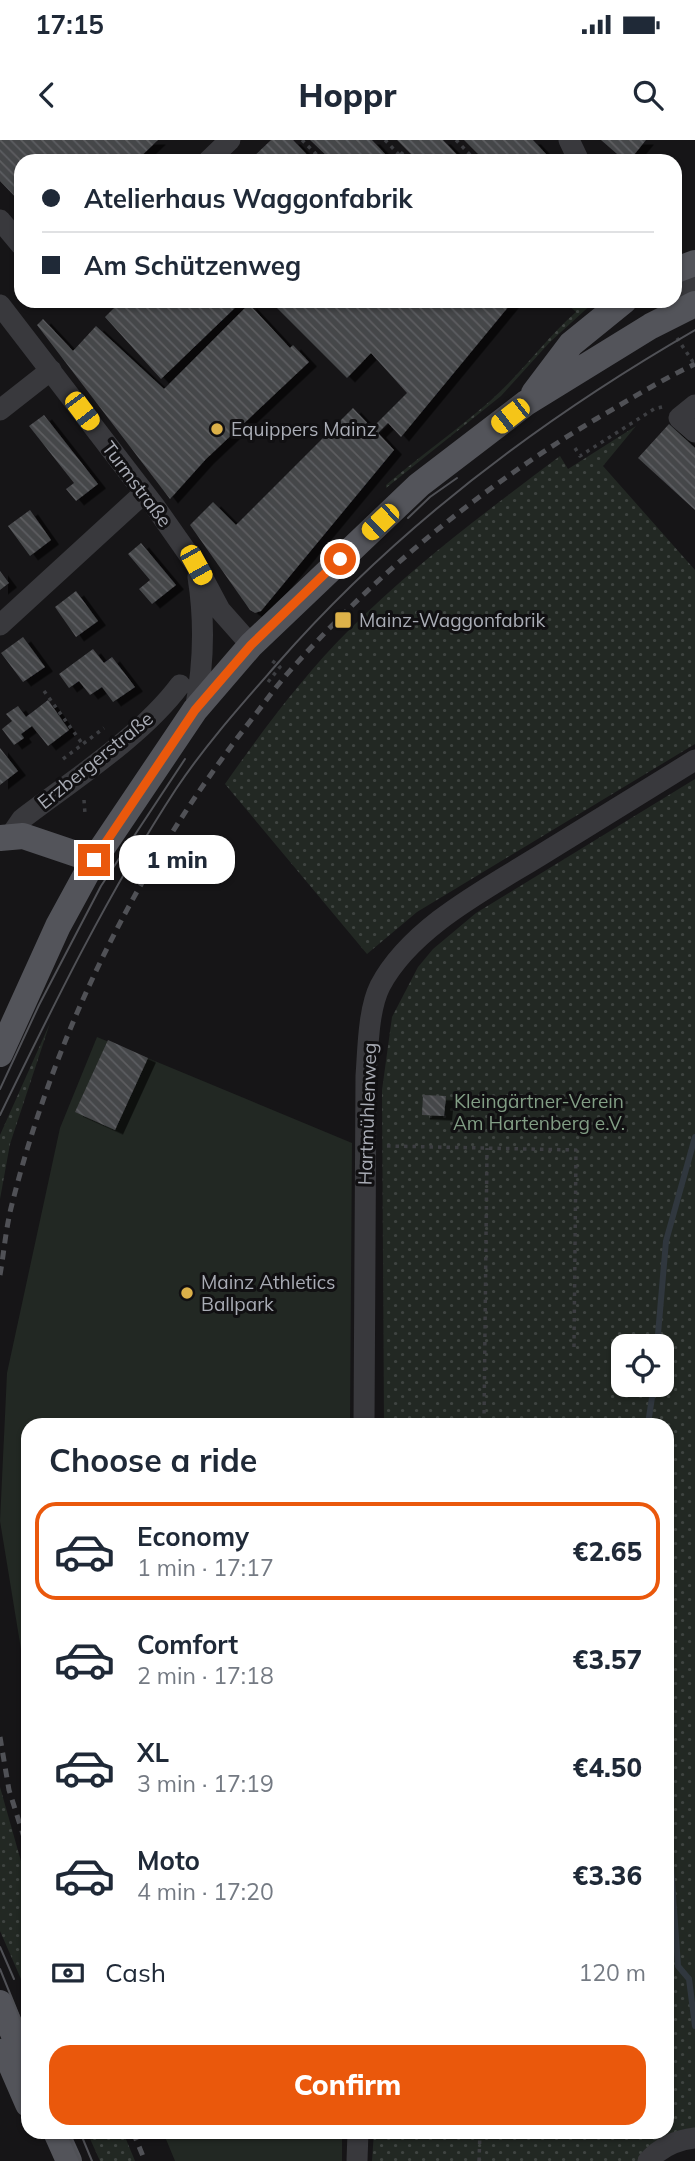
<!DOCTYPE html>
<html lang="en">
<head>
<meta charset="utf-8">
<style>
	body { margin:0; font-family:Mulish,sans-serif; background:#f6f6f7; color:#1f2937; height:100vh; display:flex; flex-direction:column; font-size:26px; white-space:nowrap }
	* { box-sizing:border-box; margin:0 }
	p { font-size:23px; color:#747a83 }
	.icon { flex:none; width:38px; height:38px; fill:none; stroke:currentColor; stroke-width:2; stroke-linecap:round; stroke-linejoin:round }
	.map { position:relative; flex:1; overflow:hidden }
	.panel { position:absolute; left:21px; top:1278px; width:653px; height:721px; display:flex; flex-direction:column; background:#fff; border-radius:21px; box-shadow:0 2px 5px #0004 }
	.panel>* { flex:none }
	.guide { position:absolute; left:14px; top:14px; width:668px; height:154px; border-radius:21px; box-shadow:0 2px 5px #0004; display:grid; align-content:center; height:154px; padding:0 28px; background:#fff }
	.fabs { position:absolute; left:611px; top:1194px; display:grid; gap:14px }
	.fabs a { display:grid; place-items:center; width:63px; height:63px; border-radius:14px; background:#fff; box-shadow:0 2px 5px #0004; font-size:35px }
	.end { position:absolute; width:32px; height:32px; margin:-16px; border:9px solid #ea580c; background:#fff; box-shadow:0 0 0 4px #fff }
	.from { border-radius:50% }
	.bubble { position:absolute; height:49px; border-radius:21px; background:#fff; box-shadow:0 2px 5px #0004; font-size:23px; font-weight:800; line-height:49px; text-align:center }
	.car { position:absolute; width:21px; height:42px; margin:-21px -10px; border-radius:9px; box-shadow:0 0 5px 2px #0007; background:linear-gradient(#f5c518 24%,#345 0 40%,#f5c518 0 76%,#345 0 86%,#f5c518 0) }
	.guide b { display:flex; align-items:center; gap:24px; height:66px; font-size:26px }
	.guide b+b { border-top:2px solid #e0e1e3 }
	.guide i { width:18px; height:18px; background:#1f2937 }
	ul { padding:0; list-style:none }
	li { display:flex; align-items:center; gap:21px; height:98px; margin:0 14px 10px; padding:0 14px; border:4px solid transparent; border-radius:21px }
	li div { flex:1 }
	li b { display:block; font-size:26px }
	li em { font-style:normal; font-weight:800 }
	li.on { border-color:#ea580c }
	li>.icon { width:63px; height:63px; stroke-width:1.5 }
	h2 { padding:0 28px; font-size:32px; line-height:84px }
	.pay { display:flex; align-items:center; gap:18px; height:77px; padding:0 28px; font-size:26px }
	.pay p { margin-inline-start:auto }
	.cta { display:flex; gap:14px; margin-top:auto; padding:14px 28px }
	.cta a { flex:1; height:80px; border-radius:21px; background:#ea580c; color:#fff; font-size:28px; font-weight:800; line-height:80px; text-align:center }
	.status { display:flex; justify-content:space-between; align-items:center; height:49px; padding:0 35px; background:#fff; direction:ltr }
	.status svg { height:19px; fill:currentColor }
	header { display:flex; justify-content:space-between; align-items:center; height:91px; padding:0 28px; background:#fff; font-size:32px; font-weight:800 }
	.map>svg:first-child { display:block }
	.grass { fill:url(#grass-dots); fill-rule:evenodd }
	.pitch { fill:#222823 }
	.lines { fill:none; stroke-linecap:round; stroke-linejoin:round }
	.stream { stroke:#30373e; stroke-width:6 }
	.building { fill:url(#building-back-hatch); filter:url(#shadow) }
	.path { stroke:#3d3e42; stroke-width:3.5; stroke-dasharray:3.5 5; stroke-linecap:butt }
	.minor { stroke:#39393d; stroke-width:21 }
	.major { stroke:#53545a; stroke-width:26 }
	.tram { stroke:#505156; stroke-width:2 }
	.rail { stroke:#505156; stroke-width:5; stroke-dasharray:9 7; stroke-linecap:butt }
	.route { stroke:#ea580c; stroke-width:9 }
	.poi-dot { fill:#dcb149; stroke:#111012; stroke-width:2.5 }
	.labels { text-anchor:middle; stroke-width:6; stroke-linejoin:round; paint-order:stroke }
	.poi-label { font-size:19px; fill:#a9acb5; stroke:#111012; text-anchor:start }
	.street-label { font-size:19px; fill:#a9acb5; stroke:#111012 }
	.park-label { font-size:19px; fill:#829e85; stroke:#111012 }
</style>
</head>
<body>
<div class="status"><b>17:15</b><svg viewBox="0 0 49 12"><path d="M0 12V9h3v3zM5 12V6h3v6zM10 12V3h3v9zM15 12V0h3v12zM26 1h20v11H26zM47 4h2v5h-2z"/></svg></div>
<header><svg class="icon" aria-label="back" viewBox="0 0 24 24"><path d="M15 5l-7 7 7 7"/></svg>Hoppr<svg class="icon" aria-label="search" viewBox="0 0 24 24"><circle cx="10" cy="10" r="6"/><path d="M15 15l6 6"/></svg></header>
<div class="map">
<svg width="695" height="2021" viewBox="0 0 695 2021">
	<defs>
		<pattern id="grass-dots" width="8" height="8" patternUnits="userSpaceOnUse" patternTransform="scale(1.75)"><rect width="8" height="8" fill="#222823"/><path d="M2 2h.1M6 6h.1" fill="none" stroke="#3f4441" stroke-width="1.8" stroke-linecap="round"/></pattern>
		<pattern id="building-back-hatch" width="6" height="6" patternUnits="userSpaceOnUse" patternTransform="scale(1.75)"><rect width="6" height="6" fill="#454649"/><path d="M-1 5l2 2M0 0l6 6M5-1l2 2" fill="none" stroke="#5d5e61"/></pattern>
		<filter id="shadow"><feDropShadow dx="8" dy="4.5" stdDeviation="0" flood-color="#0009"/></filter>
	</defs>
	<rect width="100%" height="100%" fill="#161517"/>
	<path class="grass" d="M 564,161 L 595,161 L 549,203 L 501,256 L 386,348 L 386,345 C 420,316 457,290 490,261 C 521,234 545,199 576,172 Z
		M 636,286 L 603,326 L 695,430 L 695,604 L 417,772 L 367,814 L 225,644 C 262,591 303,536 349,490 C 414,425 487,371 560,316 L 568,329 Z
		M 695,639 L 695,1988 L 638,2021 L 372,2021 L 374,1992 L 667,1992 L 667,1284 L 384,1284 L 382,950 L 392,877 L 418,827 L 433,809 L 476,773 ZM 623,1206 L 662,1206 L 662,1244 L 623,1244 Z
		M 50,883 L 10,1004 L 0,1059 L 0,995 Z
		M 0,1647 L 28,1746 L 28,1855 L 0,1791 Z
		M 87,1992 L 123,1992 L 135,2021 L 100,2021 Z"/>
	<path class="pitch" d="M 97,897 L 352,1003 L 350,1284 L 28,1284 L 28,1552 L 0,1381 L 7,1233 L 60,988 Z
		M 163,1992 L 342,1992 L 342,2021 L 175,2021 Z"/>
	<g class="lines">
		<path class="stream" d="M 657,1206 L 666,1101 L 695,997
			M 648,1284 L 654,1244
			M 667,1669 L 678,1826 L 689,1839 L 695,1886"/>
	</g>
	<path class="building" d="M 0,0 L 158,0 L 136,21 L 21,21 L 21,63 L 0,41 Z
		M 271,0 L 293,0 L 313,21 L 249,21 Z
		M 310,0 L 372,0 L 387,16 L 382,21 L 332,21 Z
		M 397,0 L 443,0 L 463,21 L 418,21 Z
		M 464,0 L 533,0 L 547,15 L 541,21 L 485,21 Z
		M 601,0 L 646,0 L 629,21 L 610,21 L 617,14 Z
		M 121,161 L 242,161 L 161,239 L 105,177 Z
		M 270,161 L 513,161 L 401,297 L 388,283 L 378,293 L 394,310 L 261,471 L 255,473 L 250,470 L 190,385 L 213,362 L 236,385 L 353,268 L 372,288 L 407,253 L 371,213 L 347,238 Z
		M 249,164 L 290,208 L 293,205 L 309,222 L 206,319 L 170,359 L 37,185 L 43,179 L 73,211 L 96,186 L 164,249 Z
		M 44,275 L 98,344 L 76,361 L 66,349 L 74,343 L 29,286 Z
		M 669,284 L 695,308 L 695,370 L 638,318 Z
		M 30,370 L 51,400 L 30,416 L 8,386 Z
		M 141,403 L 176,445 L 152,464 L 139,449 L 150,440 L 128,414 Z
		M 0,431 L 9,443 L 0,450 Z
		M 76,451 L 98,481 L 76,497 L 55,467 Z
		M 23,497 L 45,527 L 23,542 L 1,513 Z
		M 93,509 L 104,523 L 112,517 L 135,547 L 113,562 L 102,547 L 90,555 L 79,541 L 69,548 L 59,534 Z
		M 48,560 L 69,590 L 48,606 L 32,586 L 21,594 L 24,598 L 14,605 L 2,589 L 12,581 L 6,574 L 18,566 L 26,577 Z
		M 0,608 L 18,631 L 0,645 Z
		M 108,900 L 148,918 L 115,990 L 75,972 Z
		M 423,955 L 446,956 L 444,976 L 422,975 Z"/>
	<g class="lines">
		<path class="path" d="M 302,0 L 323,21
			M 385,0 L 405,21
			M 456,0 L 476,21
			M 395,21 L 406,9
			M 544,161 L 546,163
			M 677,198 L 695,225
			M 575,308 L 580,316 L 654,269 L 662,267
			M 268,542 L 280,527 L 270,519
			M 44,551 L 84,606
			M 63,619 L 104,588
			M 84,660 L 85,674
			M 387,1006 L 576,1010 L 574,1207
			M 484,1282 L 487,1008
			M 479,2021 L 480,1992"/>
		<path class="minor" d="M 569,0 L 579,21
			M 208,21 L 230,0
			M 0,80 L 21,105
			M 0,165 L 156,368 L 196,425 L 220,470 L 251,505
			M 669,171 C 685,157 695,146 693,123
			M 695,265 L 679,278 L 695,292
			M 0,270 L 51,230
			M 0,485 L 144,353
			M 195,570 C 204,525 205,482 198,437
			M 11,695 L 22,679 C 73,640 142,596 180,545
			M 364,1284 L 366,936 C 368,910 368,870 380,846 C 412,785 492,746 549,710 C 598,680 646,650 695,620
			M 357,2021 L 358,1992
			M 648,2021 C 661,2007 676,2000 695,1998"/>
		<path class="major" d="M 676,130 L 695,123
			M 534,253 L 571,204 L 624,161
			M 0,698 L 23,696 L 94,720
			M 0,914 L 58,786 L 94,720 L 195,570 L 251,505 L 419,345 L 526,263 L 651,186 L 695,164
			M 0,1863 L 28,1927
			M 5,1911 L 28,1964
			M 56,1992 L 69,2021"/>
		<path class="tram" d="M 408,378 L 430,357 L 457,338
			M 0,949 L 39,865 L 101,746 L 185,619
			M 0,975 C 54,864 108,753 176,649 C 206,604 242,564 277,524 C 396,388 539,280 695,190
			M 0,1807 L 14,1839
			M 0,1829 L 28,1898
			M 67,1992 L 80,2021
			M 80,1992 L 92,2021"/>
		<path class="rail" d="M 0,1135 C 4,1112 6,1087 12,1064 C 57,886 141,720 255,575 C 268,558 281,540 296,524 C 382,428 485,345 596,279 C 629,260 661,240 695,224
			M 0,1597 L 9,1650 L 28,1710
			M 133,1992 L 145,2021"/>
	</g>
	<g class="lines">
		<path class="route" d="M 94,720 L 195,570 L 251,505 L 340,419"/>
	</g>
	<g class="poi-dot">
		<circle cx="217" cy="289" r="7"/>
		<rect x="334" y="471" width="18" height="18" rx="3.5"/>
		<circle cx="187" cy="1153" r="7"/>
	</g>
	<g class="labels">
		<g class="poi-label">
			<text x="231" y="296">Equippers Mainz</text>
			<text x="359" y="487">Mainz-Waggonfabrik</text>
			<text x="201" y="1149">Mainz Athletics<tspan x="201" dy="22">Ballpark</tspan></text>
		</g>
		<g class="street-label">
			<text transform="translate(137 344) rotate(53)" y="7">Turmstraße</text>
			<text transform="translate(95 620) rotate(-39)" y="7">Erzbergerstraße</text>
			<text transform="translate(367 974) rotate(-88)" y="7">Hartmühlenweg</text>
		</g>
		<g class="park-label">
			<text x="539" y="968">Kleingärtner-Verein<tspan x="539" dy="22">Am Hartenberg e.V.</tspan></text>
		</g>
	</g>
</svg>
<div class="fabs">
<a><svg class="icon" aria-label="locate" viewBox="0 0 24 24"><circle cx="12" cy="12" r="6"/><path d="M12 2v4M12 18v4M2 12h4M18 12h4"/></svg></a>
</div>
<i class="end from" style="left:340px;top:419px"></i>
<i class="end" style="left:94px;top:720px"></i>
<div class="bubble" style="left:119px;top:695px;width:116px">1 min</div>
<i class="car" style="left:82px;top:271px;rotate:143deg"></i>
<i class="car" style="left:510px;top:276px;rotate:232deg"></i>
<i class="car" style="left:380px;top:382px;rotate:227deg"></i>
<i class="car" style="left:196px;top:425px;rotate:151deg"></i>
<div class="guide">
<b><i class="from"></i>Atelierhaus Waggonfabrik</b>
<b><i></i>Am Schützenweg</b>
</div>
<section class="panel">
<h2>Choose a ride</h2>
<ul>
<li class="on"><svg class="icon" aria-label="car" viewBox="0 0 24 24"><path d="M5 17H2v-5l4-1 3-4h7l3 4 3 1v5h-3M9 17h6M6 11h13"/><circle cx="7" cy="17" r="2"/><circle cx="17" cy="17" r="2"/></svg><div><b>Economy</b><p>1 min · 17:17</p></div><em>€2.65</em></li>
<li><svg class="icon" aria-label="car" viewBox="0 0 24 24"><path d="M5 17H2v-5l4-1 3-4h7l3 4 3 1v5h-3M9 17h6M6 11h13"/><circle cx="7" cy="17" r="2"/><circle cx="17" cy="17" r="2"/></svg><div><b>Comfort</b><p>2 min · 17:18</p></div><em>€3.57</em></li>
<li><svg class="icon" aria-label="car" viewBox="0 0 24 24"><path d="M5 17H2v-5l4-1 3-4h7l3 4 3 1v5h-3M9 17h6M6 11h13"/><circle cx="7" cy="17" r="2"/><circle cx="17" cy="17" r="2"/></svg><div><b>XL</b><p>3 min · 17:19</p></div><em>€4.50</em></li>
<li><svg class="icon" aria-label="car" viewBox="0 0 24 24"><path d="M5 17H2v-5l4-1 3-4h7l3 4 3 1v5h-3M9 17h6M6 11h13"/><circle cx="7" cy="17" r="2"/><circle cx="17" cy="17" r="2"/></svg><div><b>Moto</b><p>4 min · 17:20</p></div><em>€3.36</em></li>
</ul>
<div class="pay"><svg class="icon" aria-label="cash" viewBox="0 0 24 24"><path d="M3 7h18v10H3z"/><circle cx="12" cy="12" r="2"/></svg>Cash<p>120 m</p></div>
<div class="cta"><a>Confirm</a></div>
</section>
</div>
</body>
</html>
